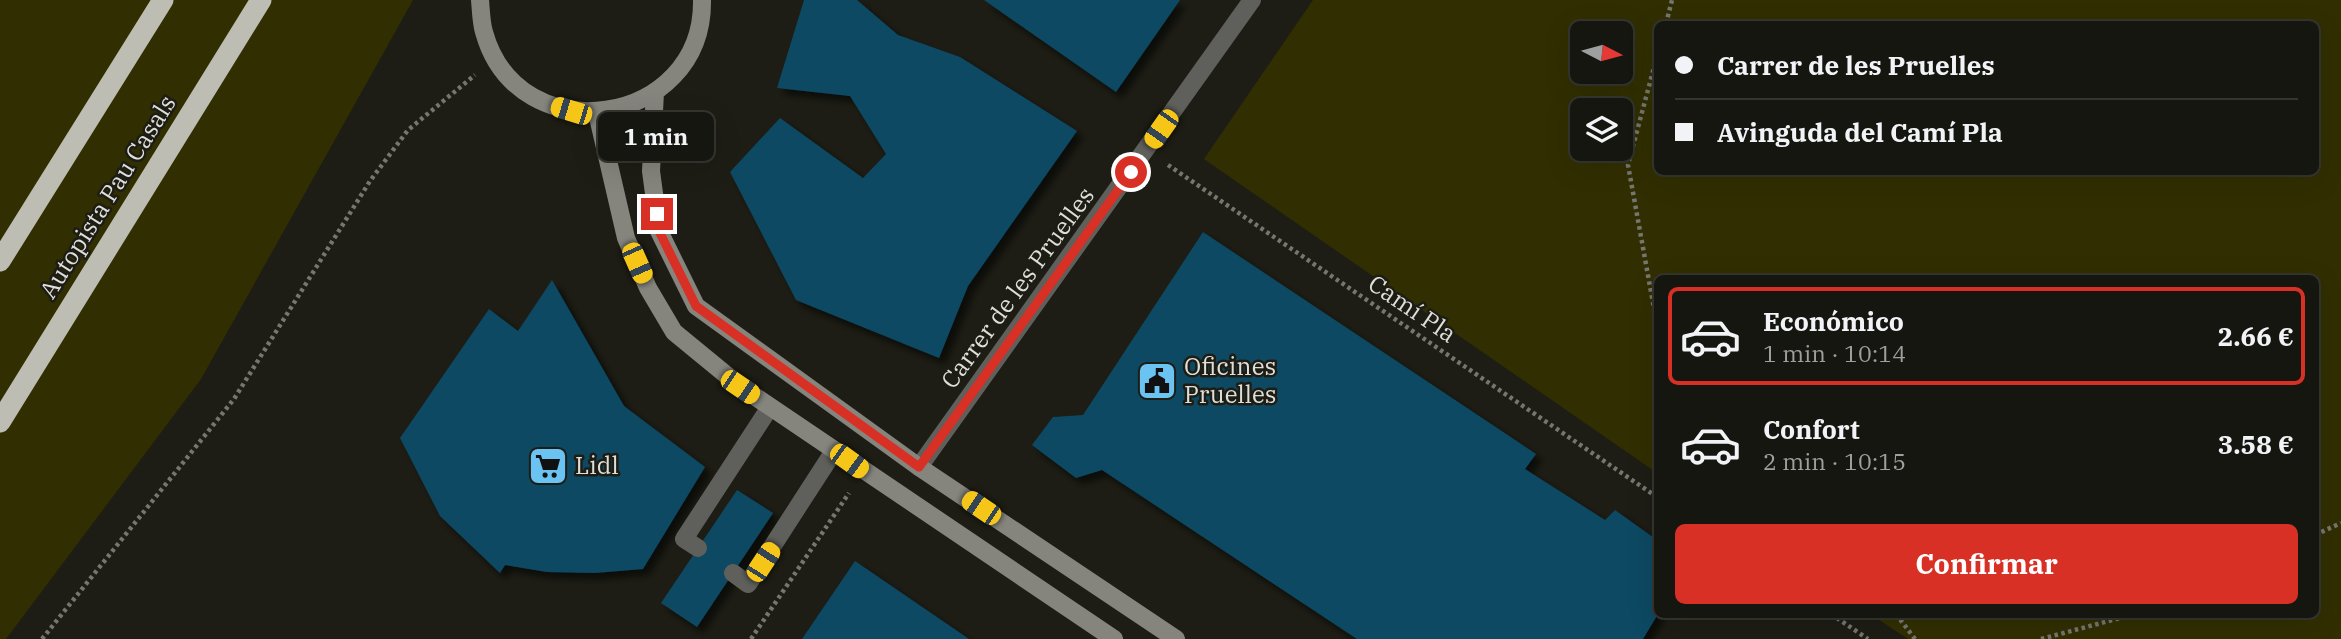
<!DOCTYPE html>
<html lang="es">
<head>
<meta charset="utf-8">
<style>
	body { margin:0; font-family:"IBM Plex Serif",serif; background:#23231e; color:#f1f3f6; height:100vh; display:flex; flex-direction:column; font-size:26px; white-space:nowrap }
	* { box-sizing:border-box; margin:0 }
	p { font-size:23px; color:#9e9f9f }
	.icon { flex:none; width:38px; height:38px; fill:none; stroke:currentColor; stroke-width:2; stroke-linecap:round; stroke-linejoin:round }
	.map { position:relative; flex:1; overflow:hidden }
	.panel { position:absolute; left:1654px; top:275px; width:665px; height:343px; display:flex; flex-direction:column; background:#161610; border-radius:10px; box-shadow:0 7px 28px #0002,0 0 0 2px #353530 }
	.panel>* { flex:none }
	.hud { position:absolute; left:1654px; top:21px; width:665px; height:154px; border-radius:10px; box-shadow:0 7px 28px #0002,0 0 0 2px #353530; display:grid; align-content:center; height:154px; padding:0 21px; background:#161610 }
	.needle { width:46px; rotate:96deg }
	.buttons { position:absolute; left:1570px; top:21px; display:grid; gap:14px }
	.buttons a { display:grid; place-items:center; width:63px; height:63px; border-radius:10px; background:#161610; box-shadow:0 7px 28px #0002,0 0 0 2px #353530; font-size:35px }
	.end { position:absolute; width:32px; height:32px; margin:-16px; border:9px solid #d93025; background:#fff; box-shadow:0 0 0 4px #fff }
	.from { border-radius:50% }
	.bubble { position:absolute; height:49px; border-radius:10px; background:#161610; box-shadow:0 7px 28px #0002,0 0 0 2px #353530; font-size:23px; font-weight:700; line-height:49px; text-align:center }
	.car { position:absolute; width:21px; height:42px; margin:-21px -10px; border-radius:9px; box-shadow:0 0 5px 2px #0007; background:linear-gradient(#f5c518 24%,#345 0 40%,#f5c518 0 76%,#345 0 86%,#f5c518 0) }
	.hud b { display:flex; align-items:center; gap:24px; height:66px; font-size:26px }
	.hud b+b { border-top:2px solid #353530 }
	.hud i { width:18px; height:18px; background:#f1f3f6 }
	ul { padding:12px 0 0; list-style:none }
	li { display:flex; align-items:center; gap:21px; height:98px; margin:0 14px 10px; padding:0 7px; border:4px solid transparent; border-radius:10px }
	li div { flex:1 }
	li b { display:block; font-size:26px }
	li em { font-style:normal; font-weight:700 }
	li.on { border-color:#d93025 }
	li>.icon { width:63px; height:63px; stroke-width:1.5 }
	.button { display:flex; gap:14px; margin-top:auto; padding:14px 21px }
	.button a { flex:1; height:80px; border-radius:10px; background:#d93025; color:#fff; font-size:28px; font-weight:700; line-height:80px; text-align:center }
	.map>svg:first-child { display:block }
	.green { fill:#312f01; fill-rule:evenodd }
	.building { fill:#0c4862; filter:url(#shadow) }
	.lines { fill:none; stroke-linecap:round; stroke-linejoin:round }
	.path { stroke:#75766f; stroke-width:4.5; stroke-dasharray:3.5 3.5; stroke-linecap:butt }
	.lane { stroke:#5f5f5b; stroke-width:18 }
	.street { stroke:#5f5f5b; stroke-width:18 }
	.secondary { stroke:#85857e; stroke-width:18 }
	.highway { stroke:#bdbdb3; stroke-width:21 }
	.route { stroke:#d93025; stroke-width:9 }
	.labels { text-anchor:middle; stroke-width:5; stroke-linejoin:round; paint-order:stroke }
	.street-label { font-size:24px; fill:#dedfd9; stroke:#1d1d15 }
	.poi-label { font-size:24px; fill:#dedfd9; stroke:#1d1d15; text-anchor:start }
</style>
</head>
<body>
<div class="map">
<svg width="2341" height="639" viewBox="0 0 2341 639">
	<defs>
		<filter id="shadow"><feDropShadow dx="6" dy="6" stdDeviation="3.5" flood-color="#0009"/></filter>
	</defs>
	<rect width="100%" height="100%" fill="#1d1d15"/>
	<path class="green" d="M 0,0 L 413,0 L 201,379 L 6,639 L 0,639 Z
		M 1313,0 L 2341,0 L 2341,639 L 1908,639 L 1870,614 L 2315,614 L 2315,278 L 1657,278 L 1657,473 L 1204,159 ZM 1657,24 L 2315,24 L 2315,172 L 1657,172 ZM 1582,33 L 1620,33 L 1620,72 L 1582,72 ZM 1582,110 L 1620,110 L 1620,149 L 1582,149 Z"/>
	<path class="building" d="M 804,0 L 857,0 L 898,35 L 960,57 L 1077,131 L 968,286 L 939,358 L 796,300 L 730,172 L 780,118 L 863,178 L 886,154 L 850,96 L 777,88 Z
		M 984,0 L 1180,0 L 1116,92 Z
		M 1203,232 L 1536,454 L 1525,469 L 1605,520 L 1615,510 L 1657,540 L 1658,614 L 1643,639 L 1357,639 L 1102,470 L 1076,478 L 1032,445 L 1053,417 L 1083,415 Z
		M 552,280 L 624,406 L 705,467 L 643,569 L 595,573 L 547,572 L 505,565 L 500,573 L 440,516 L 400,438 L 489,309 L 518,331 Z
		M 737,490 L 773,513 L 697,627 L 661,603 Z
		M 855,561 L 969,639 L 802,639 Z"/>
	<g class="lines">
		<path class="path" d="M 1666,24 L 1672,0
			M 1657,56 L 1628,165 L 1657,325
			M 1168,165 L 1657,497
			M 2315,535 L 2341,523
			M 1831,614 L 1868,639
			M 1896,614 L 1915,639
			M 42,639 L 234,399 L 370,181 L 408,130 L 475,75
			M 751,639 L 849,493
			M 2041,639 L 2135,614"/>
		<path class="lane" d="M 698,548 L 684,539 L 770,407
			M 733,573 L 748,584 L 834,451"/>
		<path class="street" d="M 919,467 L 1252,0"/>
		<path class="secondary" d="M 480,0 C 481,10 481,22 484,32 C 518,155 704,127 702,0
			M 655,92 L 651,171 L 659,231 L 696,306 L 919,467 L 1176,639
			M 597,113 L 626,238 L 648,288 L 674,332 L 741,387 L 1114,639"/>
		<path class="highway" d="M 0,261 L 163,0
			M 0,422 L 261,0"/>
	</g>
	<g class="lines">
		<path class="route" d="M 657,214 L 659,231 L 696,306 L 919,467 L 1131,172"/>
	</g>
	<defs>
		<g id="civic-square" transform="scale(2.0125)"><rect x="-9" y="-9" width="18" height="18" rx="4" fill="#6bc3f2" stroke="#1d1d15"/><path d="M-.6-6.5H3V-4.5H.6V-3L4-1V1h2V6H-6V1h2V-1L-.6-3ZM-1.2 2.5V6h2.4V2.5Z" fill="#111"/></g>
		<g id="supermarket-square" transform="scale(2.0125)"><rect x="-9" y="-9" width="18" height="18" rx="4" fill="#6bc3f2" stroke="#1d1d15"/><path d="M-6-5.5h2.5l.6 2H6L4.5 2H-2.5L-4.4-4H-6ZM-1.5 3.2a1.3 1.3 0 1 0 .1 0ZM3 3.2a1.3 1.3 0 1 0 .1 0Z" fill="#111"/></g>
	</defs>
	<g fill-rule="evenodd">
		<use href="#civic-square" x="1157" y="381"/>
		<use href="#supermarket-square" x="548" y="466"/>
	</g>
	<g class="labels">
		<g class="street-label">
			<text transform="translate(108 197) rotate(-58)" y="8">Autopista Pau Casals</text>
			<text transform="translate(1018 288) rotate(-54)" y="8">Carrer de les Pruelles</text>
			<text transform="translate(1412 309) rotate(34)" y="8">Camí Pla</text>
		</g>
		<g class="poi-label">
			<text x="1184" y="375">Oficines<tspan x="1184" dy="28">Pruelles</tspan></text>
			<text x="575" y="474">Lidl</text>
		</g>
	</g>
</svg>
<div class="buttons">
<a><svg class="needle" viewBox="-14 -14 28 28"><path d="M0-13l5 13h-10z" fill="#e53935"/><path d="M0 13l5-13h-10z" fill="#9e9f9f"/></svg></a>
<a><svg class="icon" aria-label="layers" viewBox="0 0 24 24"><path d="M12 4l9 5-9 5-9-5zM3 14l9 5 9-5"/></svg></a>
</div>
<i class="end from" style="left:1131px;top:172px"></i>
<i class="end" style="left:657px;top:214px"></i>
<div class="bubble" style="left:598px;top:112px;width:116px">1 min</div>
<i class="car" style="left:571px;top:111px;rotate:287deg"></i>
<i class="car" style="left:1161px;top:129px;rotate:215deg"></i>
<i class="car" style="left:637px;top:263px;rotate:156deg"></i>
<i class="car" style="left:740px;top:387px;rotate:124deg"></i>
<i class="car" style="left:849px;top:461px;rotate:126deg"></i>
<i class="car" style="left:981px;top:508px;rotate:304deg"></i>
<i class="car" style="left:763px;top:562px;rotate:33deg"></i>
<div class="hud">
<b><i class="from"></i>Carrer de les Pruelles</b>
<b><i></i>Avinguda del Camí Pla</b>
</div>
<section class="panel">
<ul>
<li class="on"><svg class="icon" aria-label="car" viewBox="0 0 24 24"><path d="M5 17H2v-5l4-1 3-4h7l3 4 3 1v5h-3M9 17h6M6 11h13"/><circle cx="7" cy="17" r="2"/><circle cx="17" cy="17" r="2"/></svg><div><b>Económico</b><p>1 min · 10:14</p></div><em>2.66 €</em></li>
<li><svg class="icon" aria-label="car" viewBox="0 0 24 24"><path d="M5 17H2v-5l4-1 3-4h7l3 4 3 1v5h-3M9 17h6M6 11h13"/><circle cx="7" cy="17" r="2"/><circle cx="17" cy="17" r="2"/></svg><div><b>Confort</b><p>2 min · 10:15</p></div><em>3.58 €</em></li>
</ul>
<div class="button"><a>Confirmar</a></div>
</section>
</div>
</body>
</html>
